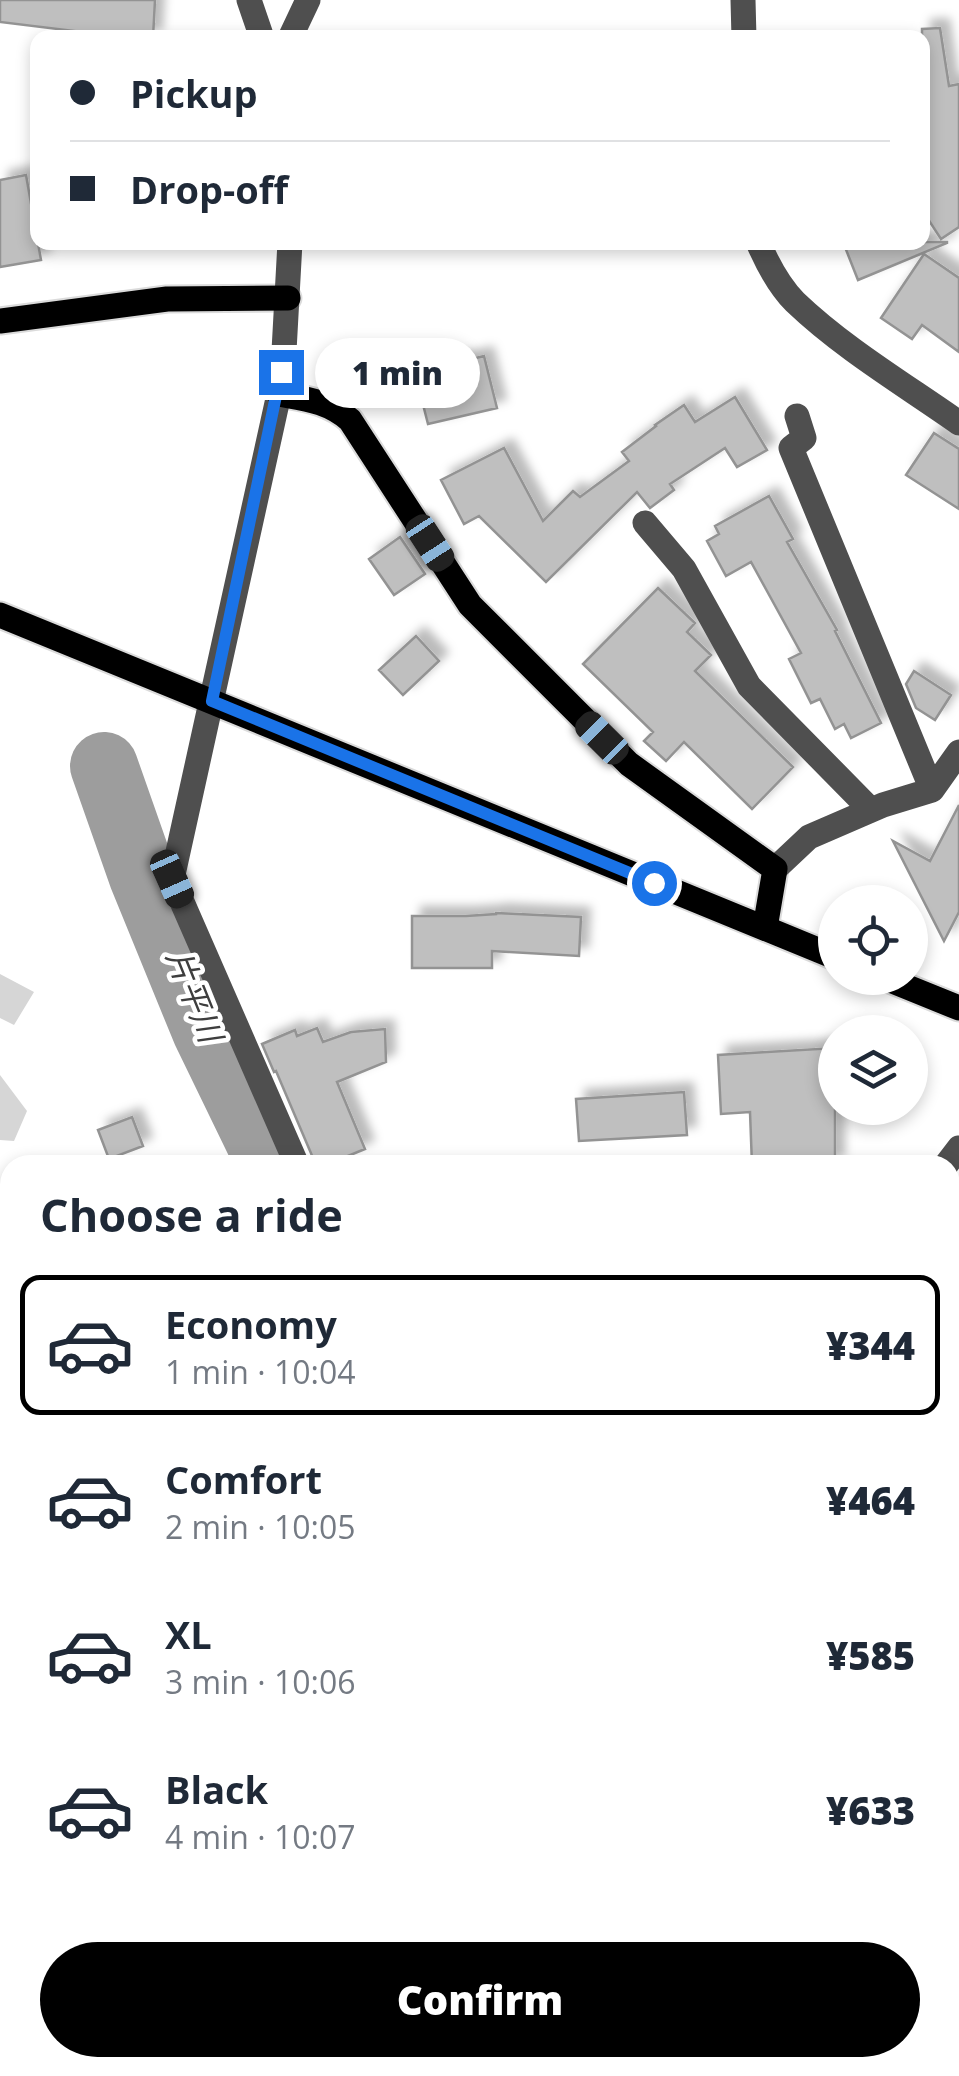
<!DOCTYPE html>
<html lang="en">
<head>
<meta charset="utf-8">
<style>
	body { margin:0; font-family:"Open Sans","Noto Sans JP",sans-serif; background:#f2f2f3; color:#1f2937; height:100vh; display:flex; flex-direction:column; font-size:38px; white-space:nowrap }
	* { box-sizing:border-box; margin:0 }
	p { font-size:32px; color:#747a83 }
	.icon { flex:none; width:55px; height:55px; fill:none; stroke:currentColor; stroke-width:2; stroke-linecap:round; stroke-linejoin:round }
	.map { position:relative; flex:1; overflow:hidden }
	.drawer { position:absolute; left:0px; top:1155px; width:960px; height:922px; display:flex; flex-direction:column; background:#fff; border-radius:30px 30px 0 0; box-shadow:0 5px 15px #0003 }
	.drawer>* { flex:none }
	.hud { position:absolute; left:30px; top:30px; width:900px; height:220px; border-radius:20px; box-shadow:0 5px 15px #0003; display:grid; align-content:center; height:220px; padding:0 40px; background:#fff }
	.tools { position:absolute; left:818px; top:885px; display:grid; gap:20px }
	.tools a { display:grid; place-items:center; width:110px; height:110px; border-radius:50%; background:#fff; box-shadow:0 5px 15px #0003; font-size:50px }
	.end { position:absolute; width:45px; height:45px; margin:-22px; border:12px solid #1a73e8; background:#fff; box-shadow:0 0 0 5px #fff }
	.from { border-radius:50% }
	.bubble { position:absolute; height:70px; border-radius:35px; background:#fff; box-shadow:0 5px 15px #0003; font-size:32px; font-weight:800; line-height:70px; text-align:center }
	.car { position:absolute; width:30px; height:60px; margin:-30px -15px; border-radius:12px; box-shadow:0 0 8px 2px #0007; background:linear-gradient(#222 24%,#8ab4d8 0 40%,#222 0 76%,#8ab4d8 0 86%,#222 0) }
	.hud b { display:flex; align-items:center; gap:35px; height:95px; font-size:38px }
	.hud b+b { border-top:2px solid #e0e1e3 }
	.hud i { width:25px; height:25px; background:#1f2937 }
	ul { padding:0; list-style:none }
	li { display:flex; align-items:center; gap:30px; height:140px; margin:0 20px 15px; padding:0 20px; border:5px solid transparent; border-radius:20px }
	li div { flex:1 }
	li b { display:block; font-size:38px }
	li em { font-style:normal; font-weight:800 }
	li.current { border-color:#000 }
	li>.icon { width:90px; height:90px; stroke-width:1.5 }
	h2 { padding:0 40px; font-size:45px; line-height:120px }
	.button { display:flex; gap:20px; margin-top:auto; padding:20px 40px }
	.button a { flex:1; height:115px; border-radius:60px; background:#000; color:#fff; font-size:40px; font-weight:800; line-height:115px; text-align:center }
	.map>svg:first-child { display:block }
	.green { fill:#d6d6d6 }
	.lines { fill:none; stroke-linecap:round; stroke-linejoin:round }
	.river { stroke:#9d9d9d; stroke-width:68 }
	.building { fill:#bfbfbf; stroke:#939393; stroke-width:2.5; filter:url(#shadow) }
	.major-casing { stroke:#dbdbdb; stroke-width:29 }
	.minor { stroke:#4f4f4f; stroke-width:25 }
	.major { stroke:#000; stroke-width:25 }
	.route { stroke:#1a73e8; stroke-width:12 }
	.labels { text-anchor:middle; stroke-width:9; stroke-linejoin:round; paint-order:stroke }
	.water-label { font-size:32px; font-style:italic; fill:#3e3e3e; stroke:#fff }
</style>
</head>
<body>
<div class="map">
<svg width="959" height="2076" viewBox="0 0 959 2076">
	<defs>
		<filter id="shadow"><feDropShadow dx="9" dy="-9" stdDeviation="5" flood-color="#0004"/></filter>
	</defs>
	<rect width="100%" height="100%" fill="#fff"/>
	<path class="green" d="M 0,974 L 34,992 L 14,1025 L 0,1018 Z
		M 0,1075 L 27,1111 L 14,1141 L 0,1140 Z"/>
	<g class="lines">
		<path class="river" d="M 104,766 L 143,877 L 206,1031 L 271,1165
			M 950,1603 L 959,1605"/>
	</g>
	<path class="building" d="M 0,0 L 155,0 L 153,38 L 131,38 L 0,22 Z
		M 940,28 L 949,86 L 959,84 L 959,227 L 941,239 L 922,210 L 922,29 Z
		M 26,175 L 41,260 L 0,267 L 0,180 Z
		M 843,242 L 947,242 L 947,243 L 858,280 Z
		M 924,254 L 959,278 L 959,352 L 922,325 L 912,339 L 881,318 Z
		M 484,356 L 497,408 L 428,424 L 417,381 L 440,375 L 438,367 Z
		M 735,397 L 767,450 L 737,467 L 725,448 L 670,484 L 674,490 L 650,508 L 637,492 L 546,582 L 479,516 L 464,524 L 441,480 L 504,448 L 543,521 L 573,491 L 580,497 L 629,461 L 622,452 L 656,426 L 655,425 L 684,405 L 695,422 Z
		M 934,433 L 959,449 L 959,509 L 906,475 Z
		M 769,496 L 793,539 L 787,542 L 837,630 L 835,631 L 881,723 L 851,738 L 844,724 L 835,729 L 820,699 L 811,703 L 789,659 L 801,653 L 751,562 L 726,576 L 707,541 L 719,534 L 715,526 Z
		M 400,537 L 425,574 L 394,595 L 369,559 Z
		M 658,588 L 695,623 L 687,632 L 711,655 L 695,671 L 793,767 L 752,809 L 684,742 L 666,761 L 644,741 L 653,732 L 583,664 Z
		M 416,636 L 439,661 L 403,695 L 379,670 Z
		M 914,671 L 951,695 L 935,720 L 916,708 L 906,684 Z
		M 959,805 L 959,912 L 944,941 L 893,841 L 930,861 Z
		M 496,913 L 581,917 L 579,956 L 492,951 L 492,968 L 412,968 L 412,916 L 466,916 L 496,914 Z
		M 317,1028 L 323,1042 L 351,1032 L 385,1029 L 386,1062 L 337,1082 L 365,1149 L 326,1165 L 316,1165 L 276,1071 L 274,1072 L 262,1044 L 295,1030 L 297,1036 Z
		M 835,1048 L 835,1165 L 752,1165 L 750,1112 L 721,1114 L 718,1055 Z
		M 684,1092 L 687,1135 L 579,1141 L 576,1099 Z
		M 132,1117 L 143,1146 L 109,1159 L 98,1130 Z"/>
	<g class="lines">
		<g class="major-casing">
			<path id="major" d="M 0,321 L 167,299 L 288,298
				M 279,394 C 306,399 328,401 350,420 L 470,605 L 629,764 L 775,869 L 765,928
				M 0,615 L 835,957
				M 885,978 L 959,1008"/>
		</g>
		<path class="minor" d="M 249,0 L 262,38
			M 743,0 L 744,38
			M 290,38 L 308,0
			M 290,242 L 284,351 L 279,394 L 172,879 L 297,1165
			M 758,242 C 767,263 779,286 795,302 C 843,348 905,385 959,423
			M 797,416 L 804,438 L 791,448 L 932,790
			M 645,523 L 684,569 L 749,686 L 871,810
			M 775,869 L 809,837 L 883,805 L 932,790 L 959,752
			M 946,1165 L 959,1148
			M 950,1297 L 959,1301
			M 950,1539 L 959,1540
			M 950,1632 L 959,1634
			M 950,1751 L 959,1747
			M 0,1821 L 10,1817"/>
		<use href="#major" class="major"/>
	</g>
	<g class="lines">
		<path class="route" d="M 281,372 L 212,701 L 654,883"/>
	</g>
	<g class="labels">
		<g class="water-label">
			<text transform="translate(194 996) rotate(68)" y="11">片平川</text>
		</g>
	</g>
</svg>
<div class="tools">
<a><svg class="icon" aria-label="locate" viewBox="0 0 24 24"><circle cx="12" cy="12" r="6"/><path d="M12 2v4M12 18v4M2 12h4M18 12h4"/></svg></a>
<a><svg class="icon" aria-label="layers" viewBox="0 0 24 24"><path d="M12 4l9 5-9 5-9-5zM3 14l9 5 9-5"/></svg></a>
</div>
<i class="end from" style="left:654px;top:883px"></i>
<i class="end" style="left:281px;top:372px"></i>
<div class="bubble" style="left:315px;top:338px;width:165px">1 min</div>
<i class="car" style="left:430px;top:543px;rotate:147deg"></i>
<i class="car" style="left:602px;top:738px;rotate:315deg"></i>
<i class="car" style="left:172px;top:879px;rotate:156deg"></i>
<div class="hud">
<b><i class="from"></i>Pickup</b>
<b><i></i>Drop-off</b>
</div>
<section class="drawer">
<h2>Choose a ride</h2>
<ul>
<li class="current"><svg class="icon" aria-label="car" viewBox="0 0 24 24"><path d="M5 17H2v-5l4-1 3-4h7l3 4 3 1v5h-3M9 17h6M6 11h13"/><circle cx="7" cy="17" r="2"/><circle cx="17" cy="17" r="2"/></svg><div><b>Economy</b><p>1 min · 10:04</p></div><em>¥344</em></li>
<li><svg class="icon" aria-label="car" viewBox="0 0 24 24"><path d="M5 17H2v-5l4-1 3-4h7l3 4 3 1v5h-3M9 17h6M6 11h13"/><circle cx="7" cy="17" r="2"/><circle cx="17" cy="17" r="2"/></svg><div><b>Comfort</b><p>2 min · 10:05</p></div><em>¥464</em></li>
<li><svg class="icon" aria-label="car" viewBox="0 0 24 24"><path d="M5 17H2v-5l4-1 3-4h7l3 4 3 1v5h-3M9 17h6M6 11h13"/><circle cx="7" cy="17" r="2"/><circle cx="17" cy="17" r="2"/></svg><div><b>XL</b><p>3 min · 10:06</p></div><em>¥585</em></li>
<li><svg class="icon" aria-label="car" viewBox="0 0 24 24"><path d="M5 17H2v-5l4-1 3-4h7l3 4 3 1v5h-3M9 17h6M6 11h13"/><circle cx="7" cy="17" r="2"/><circle cx="17" cy="17" r="2"/></svg><div><b>Black</b><p>4 min · 10:07</p></div><em>¥633</em></li>
</ul>
<div class="button"><a>Confirm</a></div>
</section>
</div>
</body>
</html>
